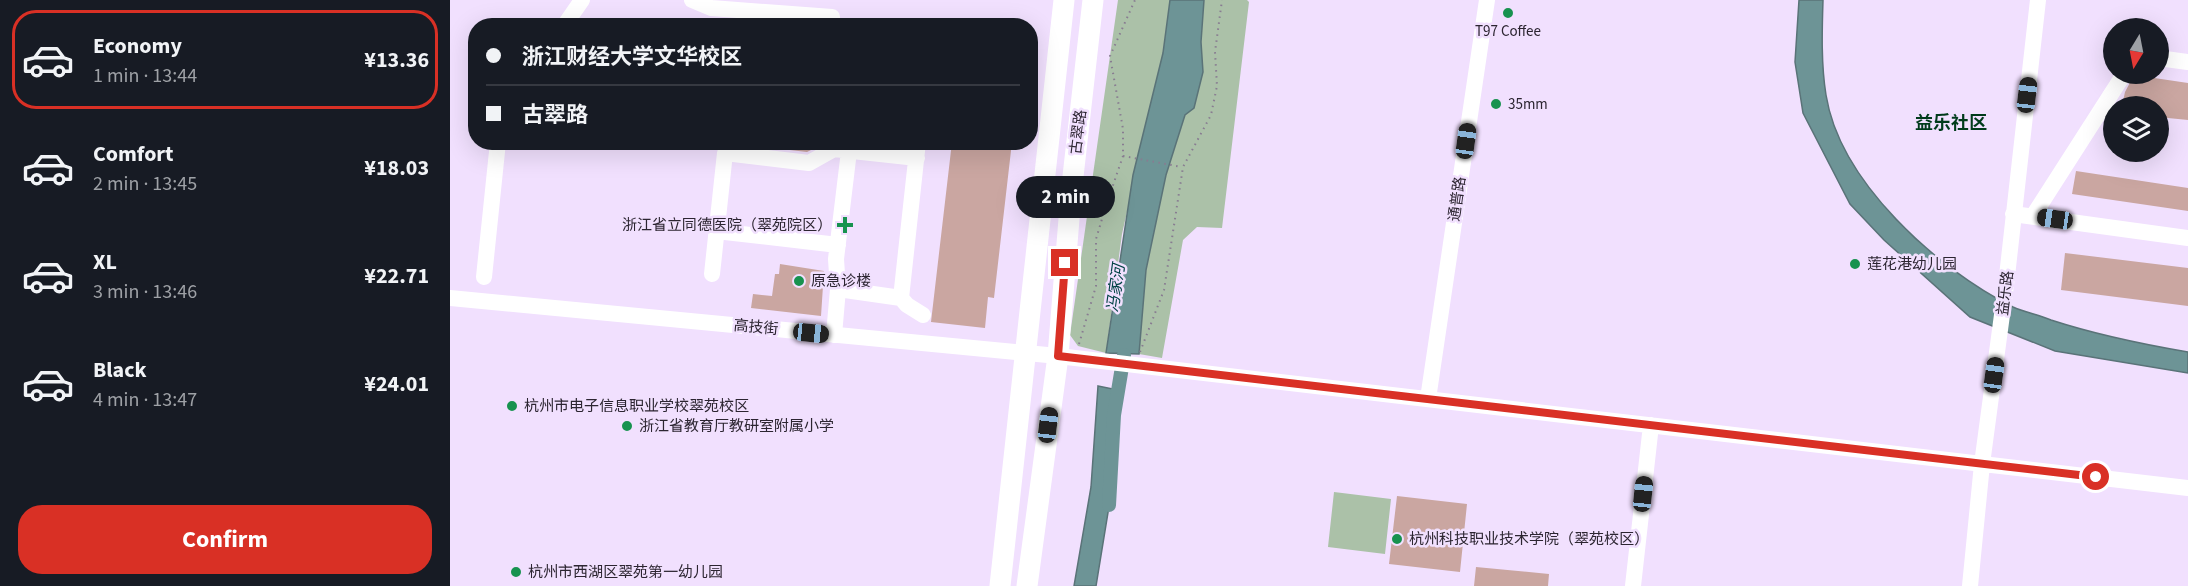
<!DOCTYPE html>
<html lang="en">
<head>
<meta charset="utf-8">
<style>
	body { margin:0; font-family:"Source Sans 3","Noto Sans SC",sans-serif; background:#242831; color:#f1f3f6; height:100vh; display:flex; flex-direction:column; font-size:22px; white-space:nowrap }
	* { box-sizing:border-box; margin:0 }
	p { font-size:20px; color:#9ea1a6 }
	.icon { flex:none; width:33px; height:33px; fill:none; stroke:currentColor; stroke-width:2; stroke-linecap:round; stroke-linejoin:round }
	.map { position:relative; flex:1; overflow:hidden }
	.side { display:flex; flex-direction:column; background:#171b24; width:450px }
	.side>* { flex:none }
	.top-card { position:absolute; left:18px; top:18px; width:570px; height:132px; border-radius:24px; box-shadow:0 6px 24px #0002; display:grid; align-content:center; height:132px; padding:0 18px; background:#171b24 }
	.needle { width:39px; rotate:190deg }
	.controls { position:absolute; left:1653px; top:18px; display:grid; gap:12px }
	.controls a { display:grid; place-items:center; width:66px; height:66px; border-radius:50%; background:#171b24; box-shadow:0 6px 24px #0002; font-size:30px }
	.end { position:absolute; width:27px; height:27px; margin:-14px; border:8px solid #d93025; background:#fff; box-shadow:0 0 0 3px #fff }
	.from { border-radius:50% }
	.bubble { position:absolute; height:42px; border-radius:21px; background:#171b24; box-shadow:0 6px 24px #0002; font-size:20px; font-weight:700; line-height:42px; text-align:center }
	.car { position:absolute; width:18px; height:36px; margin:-18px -9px; border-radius:8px; box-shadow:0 0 4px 2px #0007; background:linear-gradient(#222 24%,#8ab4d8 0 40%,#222 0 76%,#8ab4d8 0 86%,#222 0) }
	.top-card b { display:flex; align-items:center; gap:21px; height:57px; font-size:22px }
	.top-card b+b { border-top:2px solid #363941 }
	.top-card i { width:15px; height:15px; background:#f1f3f6 }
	ul { padding:10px 0 0; list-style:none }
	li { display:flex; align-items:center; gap:18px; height:99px; margin:0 12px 9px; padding:0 6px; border:3px solid transparent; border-radius:24px }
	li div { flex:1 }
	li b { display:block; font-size:22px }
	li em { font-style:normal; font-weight:700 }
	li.on { border-color:#d93025 }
	li>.icon { width:54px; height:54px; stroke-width:1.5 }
	.button { display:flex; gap:12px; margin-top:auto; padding:12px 18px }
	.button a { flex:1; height:69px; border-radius:24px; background:#d93025; color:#fff; font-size:24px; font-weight:700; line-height:69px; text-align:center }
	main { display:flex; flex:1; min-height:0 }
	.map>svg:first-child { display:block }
	.green { fill:#abc1a8 }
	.water { fill:#6d9496; stroke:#5a7378; stroke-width:1.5 }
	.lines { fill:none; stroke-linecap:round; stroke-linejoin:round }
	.canal { stroke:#6d9496; stroke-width:14 }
	.building { fill:#caa6a1 }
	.path { stroke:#887c91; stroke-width:2; stroke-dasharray:1.5 4.5; stroke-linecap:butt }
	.minor { stroke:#fff; stroke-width:16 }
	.major { stroke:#fff; stroke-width:21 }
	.route { stroke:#d93025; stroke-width:8 }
	.poi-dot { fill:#17924f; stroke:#f1e0fe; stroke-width:2 }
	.labels { text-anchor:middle; stroke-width:5; stroke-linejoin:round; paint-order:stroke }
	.poi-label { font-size:15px; fill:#2c2531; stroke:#f1e0fe; text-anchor:start }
	.street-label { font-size:15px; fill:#2c2531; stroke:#f1e0fe }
	.water-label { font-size:16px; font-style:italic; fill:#004244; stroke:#f1e0fe }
	.quarter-label { font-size:18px; font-weight:bold; fill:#013b1b; stroke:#f1e0fe }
</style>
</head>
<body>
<main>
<section class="side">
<ul>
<li class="on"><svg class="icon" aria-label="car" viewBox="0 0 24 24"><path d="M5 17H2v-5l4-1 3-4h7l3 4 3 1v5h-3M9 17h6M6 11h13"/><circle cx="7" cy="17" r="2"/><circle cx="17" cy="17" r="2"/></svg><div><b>Economy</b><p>1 min · 13:44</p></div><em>¥13.36</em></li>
<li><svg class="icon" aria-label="car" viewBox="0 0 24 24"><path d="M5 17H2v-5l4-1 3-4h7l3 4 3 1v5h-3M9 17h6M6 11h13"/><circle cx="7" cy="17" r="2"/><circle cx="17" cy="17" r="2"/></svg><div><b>Comfort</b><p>2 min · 13:45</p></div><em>¥18.03</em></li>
<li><svg class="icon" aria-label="car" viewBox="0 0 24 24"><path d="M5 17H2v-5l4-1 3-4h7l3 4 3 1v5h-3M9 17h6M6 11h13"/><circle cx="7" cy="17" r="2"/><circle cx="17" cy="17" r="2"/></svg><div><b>XL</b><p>3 min · 13:46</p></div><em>¥22.71</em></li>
<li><svg class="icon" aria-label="car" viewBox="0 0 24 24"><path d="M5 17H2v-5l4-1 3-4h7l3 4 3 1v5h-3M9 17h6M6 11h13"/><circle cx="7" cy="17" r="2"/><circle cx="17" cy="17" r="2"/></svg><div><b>Black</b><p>4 min · 13:47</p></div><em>¥24.01</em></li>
</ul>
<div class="button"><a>Confirm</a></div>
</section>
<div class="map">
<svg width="1738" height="586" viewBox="0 0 1738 586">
	<rect width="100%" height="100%" fill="#f1e0fe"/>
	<path class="green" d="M 668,0 L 720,0 L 713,53 L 672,234 L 656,353 L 628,346 L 620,335 Z
		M 754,0 L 797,0 L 799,2 L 772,228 L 747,227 L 733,240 L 712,358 L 689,354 L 696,270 L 716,175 L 735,115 L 744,108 L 753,72 L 751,42 Z
		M 884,492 L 941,499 L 935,554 L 878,547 Z"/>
	<path class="water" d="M 720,0 L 754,0 L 751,42 L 753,72 L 744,108 L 735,115 L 716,175 L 696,270 L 689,354 L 656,353 L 683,175 L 713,53 Z
		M 1349,0 L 1373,0 C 1372,31 1371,64 1376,95 C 1390,182 1487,269 1563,307 C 1574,312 1589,315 1601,320 C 1647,335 1691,344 1738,352 L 1738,373 L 1605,351 L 1520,317 L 1434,240 L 1400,204 L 1353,113 L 1345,62 Z
		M 648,386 L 668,390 L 664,415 L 662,488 L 646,586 L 624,586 L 641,487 Z"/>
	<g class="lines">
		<path class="canal" d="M 659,505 L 664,415 L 674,355"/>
	</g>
	<path class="building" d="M 1684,75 L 1738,83 L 1738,120 L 1708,117 L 1708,106 L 1672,106 L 1675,92 Z
		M 273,142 L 362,142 L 361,150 L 357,152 Z
		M 502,142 L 562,142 L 544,298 L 538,297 L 535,328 L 481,322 Z
		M 1626,171 L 1738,188 L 1738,211 L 1622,194 Z
		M 1615,253 L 1738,268 L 1738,306 L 1611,290 Z
		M 330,264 L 374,271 L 371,316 L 301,308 L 303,294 L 322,296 L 325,274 L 329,274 Z
		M 947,496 L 1017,504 L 1010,572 L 939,564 Z
		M 1026,567 L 1099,574 L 1098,586 L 1024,586 Z"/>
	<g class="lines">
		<path class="path" d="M 673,156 L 732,167
			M 659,197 L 673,156 L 673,129 L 660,56 L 685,0
			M 637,207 L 645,207
			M 629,344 L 646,286 L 646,239 L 652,219
			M 690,352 L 714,290 L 733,167 L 761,115 L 767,86 L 765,52 L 772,0"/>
		<path class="minor" d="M 242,0 L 261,8 L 382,17
			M 114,26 L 132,0
			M 1708,58 L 1738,62
			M 1563,214 L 1738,238
			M 1583,216 L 1674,74
			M 266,231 L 388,245
			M 262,274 L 275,153 L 359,163 L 384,149 L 467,158
			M 34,277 L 48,142
			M 388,289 L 451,298 L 457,305 L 473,315
			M 0,298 L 608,356 L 1738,488
			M 451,298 L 468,142
			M 384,335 L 388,289 L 386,259 L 399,151
			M 978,399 L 1037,0
			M 1183,586 L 1201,425
			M 1520,586 L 1532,464 L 1556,285 L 1588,0"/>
		<path class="major" d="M 550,586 L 614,0
			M 577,586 L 608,356 L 621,194 L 643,0"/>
	</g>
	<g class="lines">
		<path class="route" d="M 615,263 L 608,356 L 1646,477"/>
	</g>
	<g class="poi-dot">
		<circle cx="1058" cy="13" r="6"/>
		<circle cx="1046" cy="104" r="6"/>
		<path d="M392 216h6v6h6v6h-6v6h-6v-6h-6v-6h6z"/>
		<circle cx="1405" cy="264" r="6"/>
		<circle cx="349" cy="281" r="6"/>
		<circle cx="62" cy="406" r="6"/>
		<circle cx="177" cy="426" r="6"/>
		<circle cx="947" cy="539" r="6"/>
		<circle cx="66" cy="572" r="6"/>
	</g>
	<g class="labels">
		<g class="poi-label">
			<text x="1058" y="36" text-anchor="middle">T97 Coffee</text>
			<text x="1058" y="109">35mm</text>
			<text x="382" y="230" text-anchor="end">浙江省立同德医院（翠苑院区）</text>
			<text x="1417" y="269">莲花港幼儿园</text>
			<text x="361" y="286">原急诊楼</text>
			<text x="74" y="411">杭州市电子信息职业学校翠苑校区</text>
			<text x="189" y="431">浙江省教育厅教研室附属小学</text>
			<text x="959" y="544">杭州科技职业技术学院（翠苑校区）</text>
			<text x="78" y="577">杭州市西湖区翠苑第一幼儿园</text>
		</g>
		<g class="street-label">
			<text transform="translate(628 132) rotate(-83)" y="5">古翠路</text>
			<text transform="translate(1007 199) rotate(-82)" y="5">通普路</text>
			<text transform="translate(1555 293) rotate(-83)" y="5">益乐路</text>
			<text transform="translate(306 327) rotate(5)" y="5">高技街</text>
		</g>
		<g class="water-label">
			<text transform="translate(665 288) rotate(-82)" y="6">冯家河</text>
		</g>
		<g class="quarter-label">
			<text x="1501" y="129">益乐社区</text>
		</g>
	</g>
</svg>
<div class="controls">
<a><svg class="needle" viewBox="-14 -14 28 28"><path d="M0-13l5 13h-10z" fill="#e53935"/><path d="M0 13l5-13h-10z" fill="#9ea1a6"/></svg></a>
<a><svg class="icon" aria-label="layers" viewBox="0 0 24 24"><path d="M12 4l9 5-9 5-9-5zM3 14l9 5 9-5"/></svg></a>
</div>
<i class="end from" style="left:1646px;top:477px"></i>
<i class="end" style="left:615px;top:263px"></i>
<div class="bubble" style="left:566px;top:176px;width:99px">2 min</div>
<i class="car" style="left:1577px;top:95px;rotate:7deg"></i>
<i class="car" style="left:1016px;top:141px;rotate:8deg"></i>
<i class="car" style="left:1605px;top:219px;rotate:278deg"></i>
<i class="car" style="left:361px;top:333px;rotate:96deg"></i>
<i class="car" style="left:1544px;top:375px;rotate:8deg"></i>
<i class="car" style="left:598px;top:425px;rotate:7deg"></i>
<i class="car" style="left:1193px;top:494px;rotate:6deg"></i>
<div class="top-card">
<b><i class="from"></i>浙江财经大学文华校区</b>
<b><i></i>古翠路</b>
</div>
</div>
</main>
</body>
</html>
